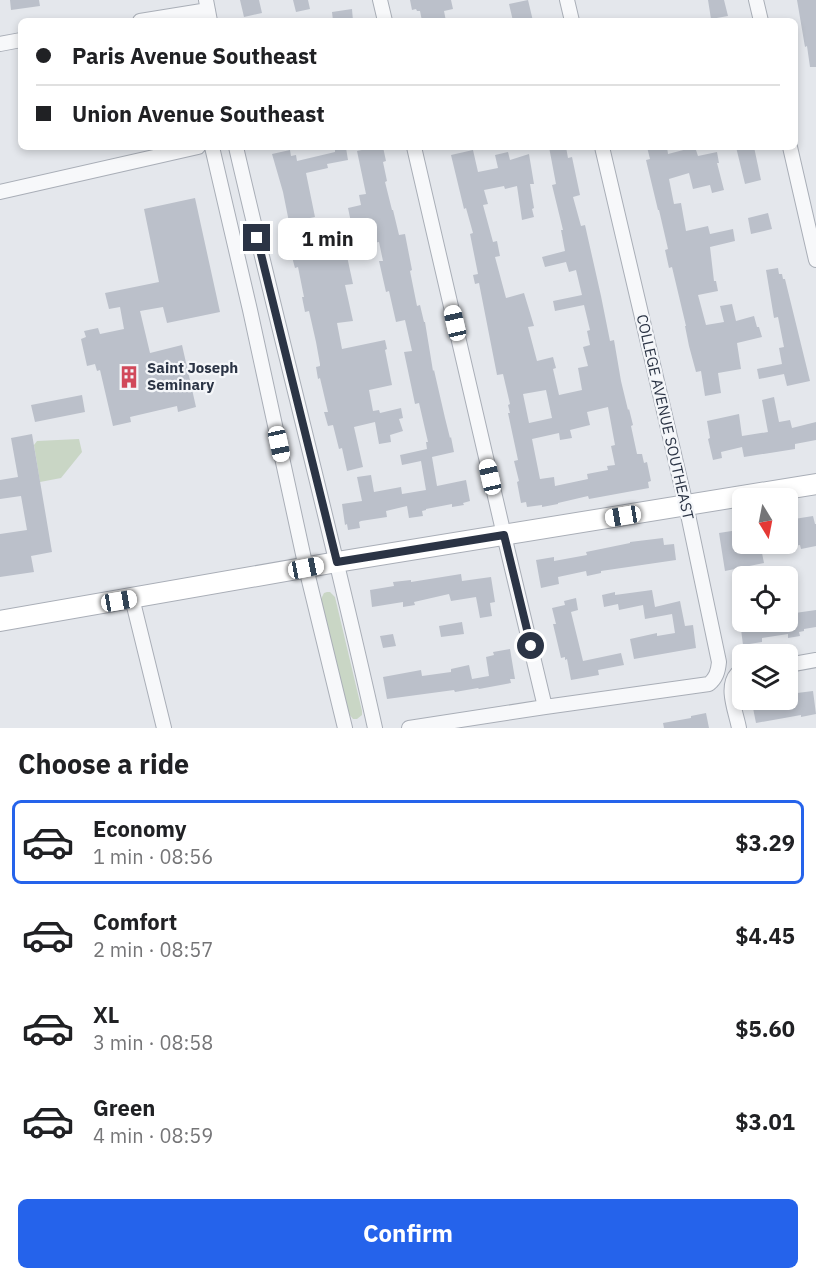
<!DOCTYPE html>
<html lang="en">
<head>
<meta charset="utf-8">
<style>
	body { margin:0; font-family:"IBM Plex Sans",sans-serif; background:#f2f2f2; color:#202124; height:100vh; display:flex; flex-direction:column; font-size:22px; white-space:nowrap }
	* { box-sizing:border-box; margin:0 }
	p { font-size:20px; color:#757577 }
	.icon { flex:none; width:33px; height:33px; fill:none; stroke:currentColor; stroke-width:2; stroke-linecap:round; stroke-linejoin:round }
	.map { position:relative; height:728px; overflow:hidden }
	.side { display:flex; flex-direction:column; background:#fff; flex:1 }
	.side>* { flex:none }
	.banner { position:absolute; left:18px; top:18px; width:780px; height:132px; border-radius:9px; box-shadow:0 3px 9px #0003; display:grid; align-content:center; height:132px; padding:0 18px; background:#fff }
	.needle { width:39px; rotate:170deg }
	.fabs { position:absolute; left:732px; top:488px; display:grid; gap:12px }
	.fabs a { display:grid; place-items:center; width:66px; height:66px; border-radius:9px; background:#fff; box-shadow:0 3px 9px #0003; font-size:30px }
	.end { position:absolute; width:27px; height:27px; margin:-14px; border:8px solid #2b3445; background:#fff; box-shadow:0 0 0 3px #fff }
	.from { border-radius:50% }
	.bubble { position:absolute; height:42px; border-radius:9px; background:#fff; box-shadow:0 3px 9px #0003; font-size:20px; font-weight:800; line-height:42px; text-align:center }
	.car { position:absolute; width:18px; height:36px; margin:-18px -9px; border-radius:8px; box-shadow:0 0 4px 2px #0007; background:linear-gradient(#fff 24%,#345 0 40%,#fff 0 76%,#345 0 86%,#fff 0) }
	.banner b { display:flex; align-items:center; gap:21px; height:57px; font-size:22px }
	.banner b+b { border-top:2px solid #e0e0e0 }
	.banner i { width:15px; height:15px; background:#202124 }
	ul { padding:0; list-style:none }
	li { display:flex; align-items:center; gap:18px; height:84px; margin:0 12px 9px; padding:0 6px; border:3px solid transparent; border-radius:9px }
	li div { flex:1 }
	li b { display:block; font-size:22px }
	li em { font-style:normal; font-weight:800 }
	li.selected { border-color:#2563eb }
	li>.icon { width:54px; height:54px; stroke-width:1.5 }
	h2 { padding:0 18px; font-size:27px; line-height:72px }
	.action { display:flex; gap:12px; margin-top:auto; padding:12px 18px }
	.action a { flex:1; height:69px; border-radius:9px; background:#2563eb; color:#fff; font-size:24px; font-weight:800; line-height:69px; text-align:center }
	.map>svg:first-child { display:block }
	.green { fill:#c9d6c5 }
	.building { fill:#bbc0ca; fill-rule:evenodd }
	.lines { fill:none; stroke-linecap:round; stroke-linejoin:round }
	.minor-casing { stroke:#a9aeb7; stroke-width:16 }
	.secondary-casing { stroke:#a9aeb7; stroke-width:22 }
	.minor { stroke:#f7f8fa; stroke-width:14 }
	.secondary { stroke:#fff; stroke-width:20 }
	.route { stroke:#2b3445; stroke-width:8 }
	.labels { text-anchor:middle; stroke-width:4.5; stroke-linejoin:round; paint-order:stroke }
	.poi-label { font-size:15px; font-weight:bold; fill:#2b3445; stroke:#f4f6f9; text-anchor:start }
	.street-label { font-size:15px; fill:#2b3445; stroke:#f4f6f9 }
</style>
</head>
<body>
<div class="map">
<svg width="816" height="728" viewBox="0 0 816 728">
	<rect width="100%" height="100%" fill="#e4e7ec"/>
	<path class="green" d="M 79,439 L 82,452 L 61,478 L 40,482 L 34,445 L 37,441 Z
		M 327,592 L 330,592 L 335,597 L 362,711 L 362,715 L 357,719 L 353,719 L 349,714 L 321,599 L 324,593 Z"/>
	<path class="building" d="M 10,0 L 39,0 L 40,6 L 11,10 Z
		M 240,0 L 259,0 L 262,13 L 244,17 Z
		M 293,0 L 308,0 L 310,9 L 296,12 Z
		M 410,0 L 451,0 L 453,9 L 444,11 L 446,21 L 422,21 L 420,11 L 417,11 L 416,9 L 412,10 Z
		M 528,0 L 533,21 L 513,21 L 509,4 Z
		M 708,0 L 724,0 L 728,16 L 711,19 Z
		M 797,0 L 816,0 L 816,67 L 810,67 L 807,46 L 805,47 Z
		M 352,9 L 353,21 L 333,21 L 332,12 Z
		M 376,147 L 383,147 L 386,161 L 383,162 L 387,181 L 385,182 L 392,210 L 393,210 L 399,235 L 405,234 L 412,270 L 410,271 L 417,306 L 420,305 L 424,322 L 425,322 L 433,371 L 434,370 L 445,418 L 450,438 L 451,437 L 454,452 L 432,457 L 437,486 L 466,480 L 470,501 L 463,503 L 464,505 L 452,507 L 452,504 L 426,509 L 426,510 L 422,511 L 423,516 L 409,518 L 407,506 L 386,511 L 387,517 L 361,521 L 359,522 L 360,528 L 348,530 L 347,524 L 345,525 L 342,504 L 362,501 L 357,477 L 371,475 L 374,492 L 401,487 L 402,494 L 426,490 L 421,461 L 402,465 L 400,455 L 427,449 L 426,442 L 428,442 L 419,403 L 415,404 L 404,352 L 412,351 L 405,320 L 396,322 L 389,291 L 386,292 L 379,261 L 383,261 L 379,242 L 356,246 L 348,208 L 361,205 L 359,195 L 366,194 L 357,151 Z
		M 549,147 L 566,147 L 568,158 L 572,157 L 580,195 L 573,197 L 581,226 L 585,225 L 601,296 L 610,341 L 614,340 L 621,381 L 628,410 L 629,409 L 633,425 L 631,426 L 637,454 L 642,454 L 644,463 L 647,462 L 651,481 L 648,482 L 649,488 L 589,499 L 588,496 L 558,503 L 558,504 L 542,507 L 542,505 L 527,507 L 526,502 L 521,503 L 517,482 L 519,481 L 514,461 L 518,460 L 508,413 L 510,413 L 508,405 L 510,404 L 503,374 L 497,375 L 479,283 L 475,284 L 473,275 L 478,274 L 470,234 L 473,233 L 466,208 L 464,209 L 451,155 L 473,150 L 478,172 L 498,168 L 495,155 L 508,152 L 510,160 L 529,154 L 534,184 L 530,184 L 534,208 L 532,209 L 534,217 L 522,220 L 517,186 L 505,189 L 504,186 L 484,190 L 488,204 L 483,205 L 493,242 L 497,241 L 500,256 L 495,257 L 506,298 L 524,293 L 534,326 L 528,327 L 537,361 L 553,357 L 556,368 L 553,369 L 559,395 L 582,390 L 578,368 L 588,366 L 583,347 L 590,345 L 587,331 L 590,330 L 584,305 L 555,311 L 553,301 L 582,295 L 576,270 L 569,272 L 566,262 L 545,267 L 542,257 L 565,251 L 561,230 L 563,230 L 552,185 L 556,184 ZM 546,390 L 552,418 L 529,423 L 523,394 ZM 608,407 L 615,445 L 611,446 L 615,465 L 607,466 L 608,470 L 587,474 L 588,479 L 555,486 L 554,477 L 540,479 L 532,439 L 559,433 L 560,440 L 572,438 L 570,430 L 590,425 L 587,412 Z
		M 647,147 L 667,147 L 668,154 L 695,147 L 698,156 L 717,152 L 719,163 L 717,163 L 724,190 L 712,193 L 710,185 L 693,189 L 689,173 L 669,179 L 674,204 L 681,203 L 686,231 L 708,226 L 710,234 L 733,229 L 735,241 L 710,247 L 714,281 L 716,281 L 718,291 L 698,295 L 706,325 L 724,322 L 720,306 L 732,304 L 736,321 L 754,316 L 757,327 L 759,327 L 762,337 L 737,343 L 741,369 L 718,373 L 721,393 L 705,396 L 701,371 L 696,372 L 689,346 L 685,326 L 686,326 L 672,267 L 669,268 L 665,250 L 668,249 L 659,210 L 658,210 L 646,160 L 650,159 Z
		M 736,147 L 754,147 L 761,180 L 745,184 Z
		M 346,148 L 348,160 L 327,164 L 328,168 L 306,173 L 315,217 L 310,218 L 313,236 L 329,233 L 332,251 L 345,247 L 353,284 L 345,285 L 353,321 L 337,323 L 342,349 L 385,340 L 387,349 L 385,350 L 392,385 L 369,390 L 373,411 L 379,410 L 380,413 L 401,408 L 403,418 L 399,419 L 403,431 L 390,435 L 391,442 L 379,444 L 375,422 L 354,427 L 363,467 L 347,471 L 342,448 L 339,449 L 333,425 L 328,426 L 324,412 L 328,412 L 320,378 L 318,379 L 316,367 L 320,366 L 320,364 L 316,342 L 309,311 L 305,312 L 302,297 L 304,297 L 298,267 L 295,268 L 289,246 L 285,228 L 290,227 L 283,192 L 272,154 L 290,150 L 291,156 L 296,155 L 297,161 L 335,152 L 335,150 Z
		M 195,198 L 220,312 L 167,323 L 163,307 L 140,311 L 150,353 L 182,345 L 196,407 L 178,412 L 177,406 L 130,417 L 131,422 L 113,426 L 100,370 L 97,371 L 95,364 L 87,366 L 81,339 L 86,337 L 84,331 L 98,328 L 100,334 L 124,329 L 120,307 L 109,309 L 105,293 L 159,282 L 144,209 Z
		M 768,213 L 772,229 L 751,234 L 748,218 Z
		M 778,268 L 779,274 L 782,274 L 783,279 L 785,279 L 810,381 L 787,386 L 784,374 L 759,379 L 757,369 L 782,364 L 779,348 L 784,347 L 778,317 L 774,318 L 766,270 Z
		M 82,395 L 85,412 L 35,422 L 31,405 Z
		M 774,397 L 779,422 L 790,420 L 792,428 L 816,422 L 816,440 L 795,444 L 795,449 L 744,457 L 742,447 L 721,452 L 722,458 L 713,460 L 708,439 L 710,438 L 707,421 L 739,414 L 742,436 L 768,432 L 762,400 Z
		M 32,434 L 52,552 L 31,556 L 34,572 L 0,577 L 0,534 L 27,530 L 21,496 L 0,499 L 0,480 L 18,477 L 11,438 Z
		M 813,516 L 815,524 L 816,524 L 816,546 L 801,549 L 800,545 L 788,547 L 788,520 Z
		M 738,530 L 740,543 L 766,543 L 767,552 L 762,553 L 764,563 L 725,571 L 719,533 Z
		M 663,538 L 664,545 L 674,544 L 676,560 L 601,571 L 601,573 L 587,576 L 586,571 L 558,577 L 559,584 L 541,588 L 536,560 L 554,557 L 554,561 L 587,555 L 586,552 L 630,543 L 630,542 Z
		M 461,574 L 462,581 L 491,577 L 495,602 L 490,603 L 492,616 L 480,618 L 476,597 L 451,601 L 449,594 L 414,602 L 415,605 L 403,607 L 403,602 L 372,607 L 370,590 L 394,586 L 393,582 L 411,580 L 411,582 Z
		M 652,590 L 655,607 L 680,601 L 685,626 L 693,625 L 696,648 L 634,659 L 630,639 L 657,633 L 657,636 L 675,633 L 672,614 L 645,619 L 643,605 L 619,610 L 618,604 L 604,607 L 602,595 L 615,592 L 615,595 Z
		M 576,598 L 578,610 L 571,612 L 583,661 L 621,653 L 624,665 L 598,670 L 599,675 L 571,680 L 567,659 L 565,660 L 565,657 L 561,658 L 553,624 L 556,624 L 552,608 L 565,605 L 564,601 Z
		M 816,610 L 816,627 L 804,629 L 804,631 L 799,632 L 800,636 L 788,638 L 788,634 L 762,638 L 762,642 L 743,645 L 740,621 L 788,621 L 788,614 Z
		M 462,622 L 464,634 L 441,637 L 439,626 Z
		M 393,634 L 396,646 L 383,648 L 380,636 Z
		M 510,649 L 515,679 L 510,679 L 511,683 L 479,689 L 478,688 L 455,692 L 454,690 L 387,699 L 383,677 L 421,670 L 422,676 L 451,672 L 451,669 L 469,665 L 472,679 L 489,676 L 486,657 L 494,655 L 493,652 Z
		M 813,691 L 816,714 L 801,717 L 801,715 L 756,723 L 752,703 L 772,699 L 773,703 L 798,698 L 797,693 Z
		M 706,713 L 709,728 L 664,728 L 663,723 L 691,718 L 691,716 Z"/>
	<g class="lines">
		<g class="minor-casing">
			<path id="minor" d="M 206,0 L 210,21
				M 380,0 L 385,21
				M 567,0 L 572,21
				M 756,0 L 761,21
				M 140,21 L 208,10
				M 0,44 L 21,40
				M 212,147 L 250,310 L 306,568 L 345,728
				M 236,147 C 281,341 332,534 375,728
				M 414,147 L 504,535 L 545,707
				M 790,147 L 816,260
				M 0,192 L 198,147
				M 132,598 L 164,728
				M 788,665 L 816,660
				M 409,728 L 545,707 L 709,684 C 716,678 718,672 719,662 L 686,505 L 602,147
				M 739,728 C 736,712 725,687 737,674 L 742,672"/>
		</g>
		<g class="secondary-casing">
			<path id="secondary" d="M 0,621 L 337,562 L 816,484"/>
		</g>
		<use href="#minor" class="minor"/>
		<use href="#secondary" class="secondary"/>
	</g>
	<g class="lines">
		<path class="route" d="M 257,238 L 337,562 L 504,535 L 531,646"/>
	</g>
	<defs>
		<g id="building-bare" transform="scale(1.8)"><path d="M-4-6H4V6H1V3H-1V6H-4ZM-2.5-4.3h1.7v1.8h-1.7ZM.8-4.3h1.7v1.8H.8ZM-2.5-1h1.7V.8h-1.7ZM.8-1h1.7V.8H.8Z" fill="#d1495b" stroke="#f4f6f9" stroke-width="2.5" paint-order="stroke"/></g>
	</defs>
	<g fill-rule="evenodd">
		<use href="#building-bare" x="129" y="377"/>
	</g>
	<g class="labels">
		<g class="poi-label">
			<text x="147" y="373">Saint Joseph<tspan x="147" dy="17">Seminary</tspan></text>
		</g>
		<g class="street-label">
			<text transform="translate(665 417) rotate(77)" y="5">COLLEGE AVENUE SOUTHEAST</text>
		</g>
	</g>
</svg>
<div class="fabs">
<a><svg class="needle" viewBox="-14 -14 28 28"><path d="M0-13l5 13h-10z" fill="#e53935"/><path d="M0 13l5-13h-10z" fill="#757577"/></svg></a>
<a><svg class="icon" aria-label="locate" viewBox="0 0 24 24"><circle cx="12" cy="12" r="6"/><path d="M12 2v4M12 18v4M2 12h4M18 12h4"/></svg></a>
<a><svg class="icon" aria-label="layers" viewBox="0 0 24 24"><path d="M12 4l9 5-9 5-9-5zM3 14l9 5 9-5"/></svg></a>
</div>
<i class="end from" style="left:531px;top:646px"></i>
<i class="end" style="left:257px;top:238px"></i>
<div class="bubble" style="left:278px;top:218px;width:99px">1 min</div>
<i class="car" style="left:455px;top:323px;rotate:347deg"></i>
<i class="car" style="left:279px;top:444px;rotate:168deg"></i>
<i class="car" style="left:490px;top:477px;rotate:347deg"></i>
<i class="car" style="left:623px;top:516px;rotate:261deg"></i>
<i class="car" style="left:306px;top:568px;rotate:79deg"></i>
<i class="car" style="left:119px;top:601px;rotate:80deg"></i>
<div class="banner">
<b><i class="from"></i>Paris Avenue Southeast</b>
<b><i></i>Union Avenue Southeast</b>
</div>
</div>
<section class="side">
<h2>Choose a ride</h2>
<ul>
<li class="selected"><svg class="icon" aria-label="car" viewBox="0 0 24 24"><path d="M5 17H2v-5l4-1 3-4h7l3 4 3 1v5h-3M9 17h6M6 11h13"/><circle cx="7" cy="17" r="2"/><circle cx="17" cy="17" r="2"/></svg><div><b>Economy</b><p>1 min · 08:56</p></div><em>$3.29</em></li>
<li><svg class="icon" aria-label="car" viewBox="0 0 24 24"><path d="M5 17H2v-5l4-1 3-4h7l3 4 3 1v5h-3M9 17h6M6 11h13"/><circle cx="7" cy="17" r="2"/><circle cx="17" cy="17" r="2"/></svg><div><b>Comfort</b><p>2 min · 08:57</p></div><em>$4.45</em></li>
<li><svg class="icon" aria-label="car" viewBox="0 0 24 24"><path d="M5 17H2v-5l4-1 3-4h7l3 4 3 1v5h-3M9 17h6M6 11h13"/><circle cx="7" cy="17" r="2"/><circle cx="17" cy="17" r="2"/></svg><div><b>XL</b><p>3 min · 08:58</p></div><em>$5.60</em></li>
<li><svg class="icon" aria-label="car" viewBox="0 0 24 24"><path d="M5 17H2v-5l4-1 3-4h7l3 4 3 1v5h-3M9 17h6M6 11h13"/><circle cx="7" cy="17" r="2"/><circle cx="17" cy="17" r="2"/></svg><div><b>Green</b><p>4 min · 08:59</p></div><em>$3.01</em></li>
</ul>
<div class="action"><a>Confirm</a></div>
</section>
</body>
</html>
